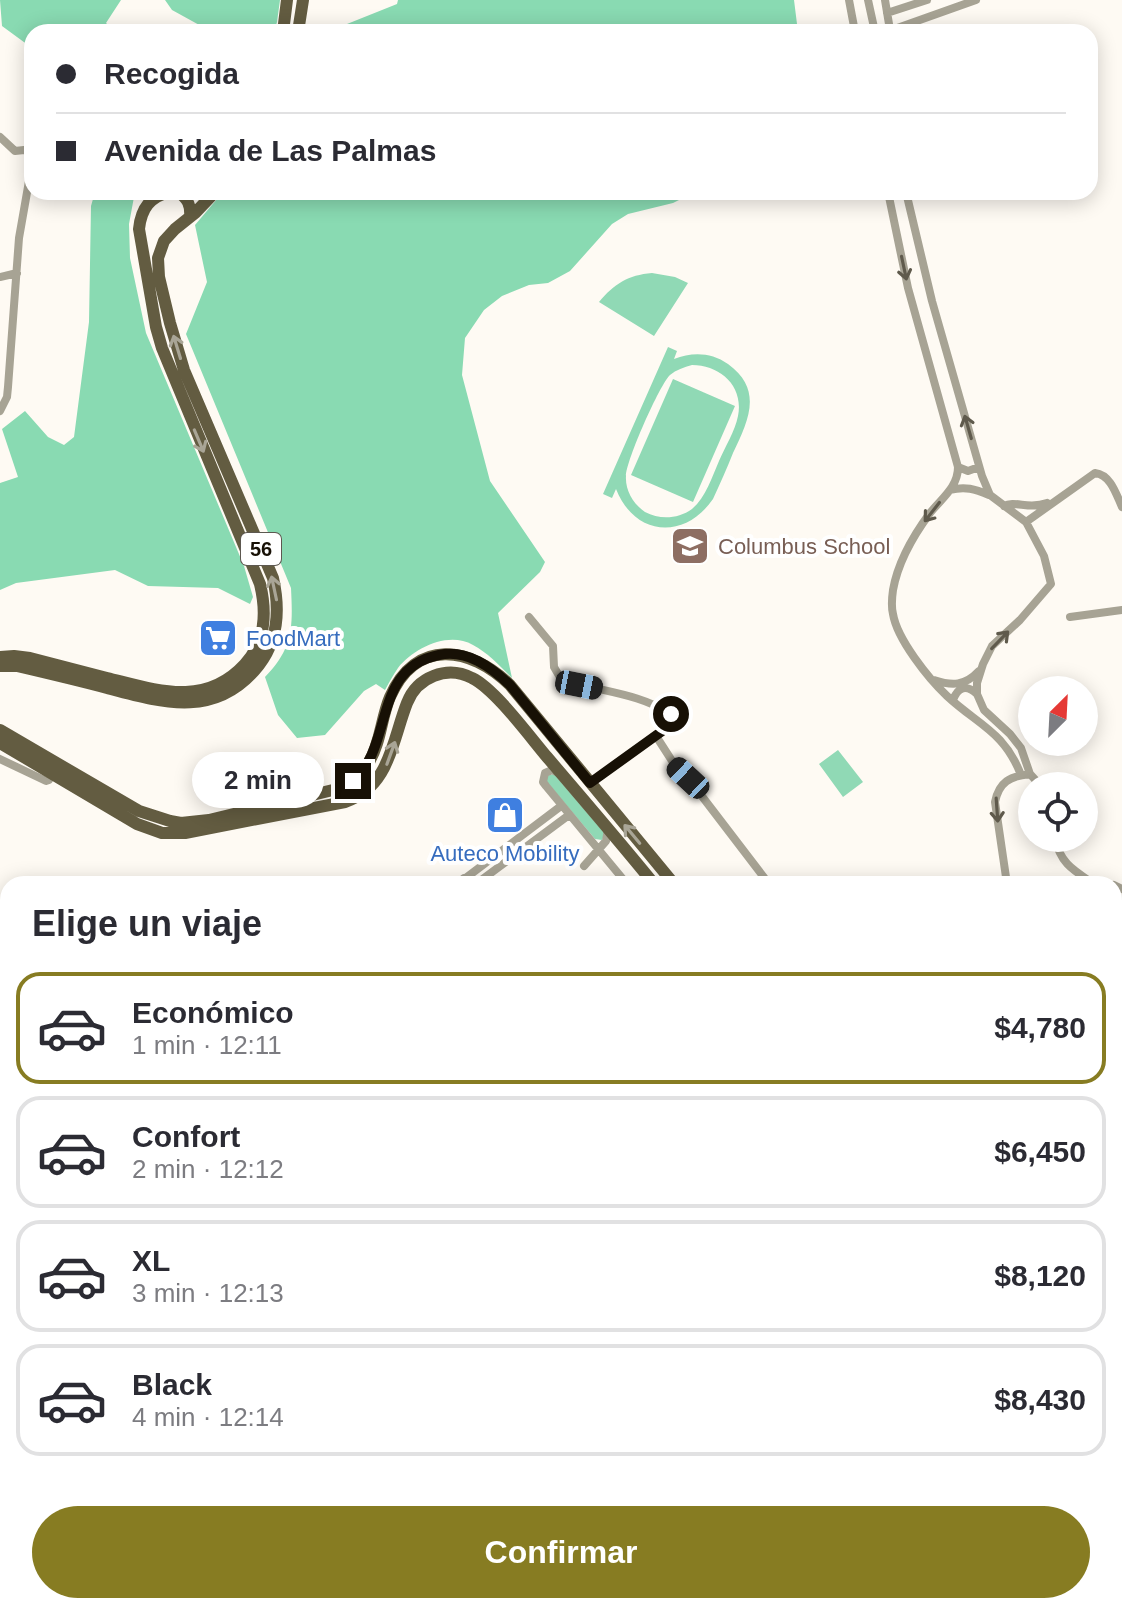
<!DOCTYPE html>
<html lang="es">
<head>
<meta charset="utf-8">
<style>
	body { margin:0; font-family:Helvetica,sans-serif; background:#f2f2f3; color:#2b2b33; height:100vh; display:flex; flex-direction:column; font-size:30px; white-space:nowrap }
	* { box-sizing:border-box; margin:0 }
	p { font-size:26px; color:#7c7c81 }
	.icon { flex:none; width:44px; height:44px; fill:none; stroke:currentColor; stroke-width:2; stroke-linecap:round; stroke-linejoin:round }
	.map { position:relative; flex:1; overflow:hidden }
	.side { position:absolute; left:0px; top:876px; width:1122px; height:738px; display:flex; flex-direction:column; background:#fff; border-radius:24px 24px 0 0; box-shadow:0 4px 20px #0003 }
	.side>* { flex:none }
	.banner { position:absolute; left:24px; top:24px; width:1074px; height:176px; border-radius:24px; box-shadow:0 4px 20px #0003; display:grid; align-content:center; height:176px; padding:0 32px; background:#fff }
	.needle { width:52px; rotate:24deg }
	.fabs { position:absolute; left:1018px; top:676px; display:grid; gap:16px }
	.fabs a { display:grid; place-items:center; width:80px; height:80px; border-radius:50%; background:#fff; box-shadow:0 4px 20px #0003; font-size:40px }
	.end { position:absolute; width:36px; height:36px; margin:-18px; border:10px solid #171005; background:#fff; box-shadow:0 0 0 4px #fff }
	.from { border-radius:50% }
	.bubble { position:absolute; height:56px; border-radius:28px; background:#fff; box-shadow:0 4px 20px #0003; font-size:26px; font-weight:700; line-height:56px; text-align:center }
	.car { position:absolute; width:24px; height:48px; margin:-24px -12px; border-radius:10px; box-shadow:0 0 6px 2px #0007; background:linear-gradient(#222 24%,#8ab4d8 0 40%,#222 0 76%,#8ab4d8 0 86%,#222 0) }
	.banner b { display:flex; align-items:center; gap:28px; height:76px; font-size:30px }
	.banner b+b { border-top:2px solid #e1e1e2 }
	.banner i { width:20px; height:20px; background:#2b2b33 }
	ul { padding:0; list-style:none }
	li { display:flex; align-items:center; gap:24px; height:112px; margin:0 16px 12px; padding:0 16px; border:4px solid #e1e1e2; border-radius:24px }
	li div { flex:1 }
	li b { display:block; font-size:30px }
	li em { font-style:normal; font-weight:700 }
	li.on { border-color:#877c22 }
	li>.icon { width:72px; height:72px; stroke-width:1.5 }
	h2 { padding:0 32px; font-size:36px; line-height:96px }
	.cta { display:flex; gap:16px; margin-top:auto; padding:16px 32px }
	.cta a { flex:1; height:92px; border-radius:48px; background:#877c22; color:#fff; font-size:32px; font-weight:700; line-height:92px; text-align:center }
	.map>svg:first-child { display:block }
	.green { fill:#90d9b5; fill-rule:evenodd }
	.forest { fill:#89dab2 }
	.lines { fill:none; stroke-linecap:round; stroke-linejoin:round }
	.minor { stroke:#a7a394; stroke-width:8 }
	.primary { stroke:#635c41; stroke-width:12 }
	.oneway { stroke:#5f5a4c }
	.oneway2 { stroke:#a9a596 }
	.route { stroke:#171005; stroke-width:10 }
	.labels { text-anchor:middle; stroke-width:8; stroke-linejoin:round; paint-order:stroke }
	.shield { fill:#fff; stroke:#5d5850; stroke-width:2 }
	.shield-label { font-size:20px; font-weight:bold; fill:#171005 }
	.education-label { font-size:22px; fill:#785e54; stroke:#fff; text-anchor:start }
	.shop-label { font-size:22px; fill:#366cbe; stroke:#fff; text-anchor:start }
</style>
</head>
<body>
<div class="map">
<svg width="1122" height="1613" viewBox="0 0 1122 1613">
	<rect width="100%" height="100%" fill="#fefaf3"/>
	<path class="green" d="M 652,273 L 675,277 L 688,283 L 654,336 L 599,302 C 614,284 628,275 652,273 Z
		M 668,347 L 677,351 L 674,359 C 692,352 711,352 728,364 C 764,390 748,421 733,453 C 727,468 720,484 713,499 C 685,540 635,537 616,489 L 612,498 L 603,494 ZM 692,365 C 720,365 744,386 738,416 C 735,431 725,447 719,461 C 712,477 706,497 692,509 C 678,519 660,520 645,512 C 633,504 625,490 626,476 C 626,461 660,384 670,375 C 676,370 684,367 692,365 Z
		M 673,379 L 735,406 L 693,502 L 631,475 Z
		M 838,750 L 863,782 L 843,797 L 819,764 Z
		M 554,774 L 605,834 L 602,840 L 595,839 L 547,782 L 546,776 Z"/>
	<path class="forest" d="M 0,0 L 121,0 L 106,23 L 115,32 L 32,32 L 32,48 L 2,26 Z
		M 165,0 L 280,0 L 277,22 L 274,32 L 212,32 L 172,10 Z
		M 398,0 L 794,0 L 798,32 L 342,32 L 342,26 L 397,4 Z
		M 95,192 L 137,192 L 134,197 L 129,224 L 130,258 L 146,333 L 244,566 L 253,597 L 250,604 L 218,588 L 148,586 L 115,570 L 16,583 L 0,590 L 0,483 L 18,477 L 2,429 L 25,411 L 48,437 L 64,445 L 74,437 L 89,322 L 91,206 Z
		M 223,192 L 695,192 L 673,203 L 628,214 L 612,224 L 570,271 L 548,283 L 529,285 L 502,296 L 484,310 L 465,338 L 462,375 L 490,481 L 545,562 L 540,572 L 498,613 L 512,678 C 500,666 488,653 473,645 C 448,631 414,648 398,668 C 393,675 389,683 385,690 L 376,684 L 364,691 L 325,735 L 297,738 L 278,715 L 265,677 C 293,648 293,628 291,588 L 186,334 L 207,282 L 195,225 Z
		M 0,1137 L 8,1139 L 8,1606 L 263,1606 L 267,1613 L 0,1613 Z
		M 305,1606 L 438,1606 L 436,1613 L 298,1613 Z"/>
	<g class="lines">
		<path class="minor" d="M 849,0 L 855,32
			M 868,0 L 875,32
			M 885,0 L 890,30
			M 887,13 L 927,0
			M 886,32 L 976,0
			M 0,137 L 15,151 L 24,150 L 32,152
			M 888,192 L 908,288 L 958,467 C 958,487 942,498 930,513 C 913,536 898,561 893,590 C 892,597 891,606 893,614 C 897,639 928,678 947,696 C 978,725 1004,731 1021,775
			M 906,192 L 932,301 L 982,476 L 990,495 L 1026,522 L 1044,556 L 1051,584 L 1020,620 L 992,646 L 983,664 L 977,683 L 977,694 L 984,710 L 1010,734 L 1021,748 L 1030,774
			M 0,277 L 17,273
			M 0,411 L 7,397 L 8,387 L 19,238 L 32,164
			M 958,467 L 968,471 L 979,467
			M 950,490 C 965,486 975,489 989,495
			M 1004,506 C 1015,500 1029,510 1047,503
			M 1026,522 L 1095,473 C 1111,475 1116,494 1122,507
			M 529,617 L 553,646 L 554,667 L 561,679 C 599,692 636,692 671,714 L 672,724 L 656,736
			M 1070,617 L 1122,610
			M 934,680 C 952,686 965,686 979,671
			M 953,700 C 958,687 966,684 977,694
			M 0,759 L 46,781 L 49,780 L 52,774
			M 560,774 L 552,770 L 545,773 L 543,782 L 546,786 L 627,884
			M 590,783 L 656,736 L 674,764 L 688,778 L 769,884
			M 1055,838 C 1060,863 1073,870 1094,884
			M 584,866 L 606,841 L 608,829
			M 467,877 L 561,806
			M 457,884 L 464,878 L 470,878
			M 476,884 L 569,815
			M 1007,884 L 995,802 C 999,782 1010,776 1030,774 L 1041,786
			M 1114,885 L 1122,889
			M 1114,899 L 1122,905
			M 0,990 L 8,993
			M 0,1055 L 8,1051
			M 1114,1069 L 1122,1062
			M 1114,1090 L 1122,1082
			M 0,1291 L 6,1305 L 5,1315 L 8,1325
			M 1114,1407 L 1120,1406
			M 1114,1442 L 1122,1440
			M 1114,1479 L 1122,1477
			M 486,1606 L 488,1606
			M 701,1606 L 712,1613
			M 805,1613 L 811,1606
			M 961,1613 L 964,1606"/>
		<path class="primary" d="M 283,32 L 287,0
			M 298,32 L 303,0
			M 178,192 C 188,198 191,206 190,217
			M 0,657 L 14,656 L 30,658 C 56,665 81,671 107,678 C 156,690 205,708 245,664 C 266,641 267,613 260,584 L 162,348 L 156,327 L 139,229 C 141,209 150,196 170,192
			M 0,666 L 17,666 C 47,673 77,680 107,688 C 163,703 217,719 259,665 C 279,639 280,609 273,578 L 184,370 L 170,323 L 159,277 L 158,258 L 164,241 L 175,229 L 195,213 L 215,192
			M 0,730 L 139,811 L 170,821 L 181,823 L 209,820 L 337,789 C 352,782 361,776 369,762 C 381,742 381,718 390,697 C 416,638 470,646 510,685 L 674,884
			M 0,743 L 137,824 L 162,833 L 185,833 L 345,802 C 390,787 392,741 407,703 C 417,677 447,665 472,678 C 495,689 530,737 547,757 C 583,799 619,841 654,884
			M 1114,946 L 1122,949
			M 1114,961 L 1122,963"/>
	</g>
	<defs><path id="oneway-shaft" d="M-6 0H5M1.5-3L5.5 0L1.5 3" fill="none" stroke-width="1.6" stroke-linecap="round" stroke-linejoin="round" transform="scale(2)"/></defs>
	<g class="oneway">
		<use href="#oneway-shaft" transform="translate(904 268) rotate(78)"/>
		<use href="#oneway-shaft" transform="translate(968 427) rotate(-106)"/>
		<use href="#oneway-shaft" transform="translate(932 512) rotate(128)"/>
		<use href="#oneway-shaft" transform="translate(1000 640) rotate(-46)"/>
		<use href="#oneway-shaft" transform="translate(997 810) rotate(86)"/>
	</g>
	<g class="oneway2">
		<use href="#oneway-shaft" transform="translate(177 347) rotate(-107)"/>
		<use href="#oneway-shaft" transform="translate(199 441) rotate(67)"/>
		<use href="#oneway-shaft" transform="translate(274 588) rotate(-102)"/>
		<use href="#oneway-shaft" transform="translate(391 753) rotate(-70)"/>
		<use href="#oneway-shaft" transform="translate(632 834) rotate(-130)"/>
	</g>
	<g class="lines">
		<path class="route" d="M 353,781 C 394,746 372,668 439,655 C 467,649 491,667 510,685 L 590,783 L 672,724 L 671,714"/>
	</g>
	<defs>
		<g id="school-square" transform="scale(2)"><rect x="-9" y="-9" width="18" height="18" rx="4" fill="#8d6e63" stroke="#fff"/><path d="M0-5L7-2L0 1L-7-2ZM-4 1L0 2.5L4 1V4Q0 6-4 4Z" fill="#fff"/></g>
		<g id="supermarket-square" transform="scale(2)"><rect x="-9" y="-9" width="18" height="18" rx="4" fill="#3f7fe0" stroke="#fff"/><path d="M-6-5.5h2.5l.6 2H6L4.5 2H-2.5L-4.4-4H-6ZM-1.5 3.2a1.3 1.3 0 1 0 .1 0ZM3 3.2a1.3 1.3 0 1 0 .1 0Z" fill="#fff"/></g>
		<g id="shop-square" transform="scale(2)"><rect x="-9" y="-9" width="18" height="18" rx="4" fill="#3f7fe0" stroke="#fff"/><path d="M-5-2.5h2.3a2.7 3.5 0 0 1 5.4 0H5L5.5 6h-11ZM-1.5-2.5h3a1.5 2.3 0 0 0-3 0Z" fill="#fff"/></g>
	</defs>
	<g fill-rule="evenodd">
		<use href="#school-square" x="690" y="546"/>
		<use href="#supermarket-square" x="218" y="638"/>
		<use href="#shop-square" x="505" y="815"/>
	</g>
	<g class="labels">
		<rect class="shield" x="241" y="533" width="40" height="32" rx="6"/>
		<g class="shield-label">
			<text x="261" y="556">56</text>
		</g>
		<g class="education-label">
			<text x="718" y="554">Columbus School</text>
		</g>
		<g class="shop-label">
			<text x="246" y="646">FoodMart</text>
			<text x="505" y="861" text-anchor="middle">Auteco Mobility</text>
		</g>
	</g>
</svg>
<div class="fabs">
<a><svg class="needle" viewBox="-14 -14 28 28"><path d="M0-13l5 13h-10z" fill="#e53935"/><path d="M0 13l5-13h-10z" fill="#7c7c81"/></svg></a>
<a><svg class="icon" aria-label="locate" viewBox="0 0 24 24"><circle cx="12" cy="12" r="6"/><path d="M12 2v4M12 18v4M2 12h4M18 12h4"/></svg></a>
</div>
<i class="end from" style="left:671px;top:714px"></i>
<i class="end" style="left:353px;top:781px"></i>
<div class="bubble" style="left:192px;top:752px;width:132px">2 min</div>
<i class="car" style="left:579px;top:685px;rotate:101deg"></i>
<i class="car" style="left:688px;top:778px;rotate:313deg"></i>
<div class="banner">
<b><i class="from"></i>Recogida</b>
<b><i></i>Avenida de Las Palmas</b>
</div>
<section class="side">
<h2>Elige un viaje</h2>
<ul>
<li class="on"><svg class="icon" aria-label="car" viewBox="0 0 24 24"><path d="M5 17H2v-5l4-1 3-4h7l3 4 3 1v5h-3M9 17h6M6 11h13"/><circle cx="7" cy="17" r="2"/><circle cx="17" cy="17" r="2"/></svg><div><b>Económico</b><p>1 min · 12:11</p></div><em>$4,780</em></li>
<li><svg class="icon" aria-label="car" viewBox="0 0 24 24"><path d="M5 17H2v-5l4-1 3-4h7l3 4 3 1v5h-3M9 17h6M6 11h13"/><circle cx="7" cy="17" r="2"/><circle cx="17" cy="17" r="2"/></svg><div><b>Confort</b><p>2 min · 12:12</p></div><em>$6,450</em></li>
<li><svg class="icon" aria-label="car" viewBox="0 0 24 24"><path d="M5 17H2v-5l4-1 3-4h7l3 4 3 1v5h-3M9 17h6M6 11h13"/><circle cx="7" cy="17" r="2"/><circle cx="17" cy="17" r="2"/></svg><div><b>XL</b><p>3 min · 12:13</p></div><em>$8,120</em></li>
<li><svg class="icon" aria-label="car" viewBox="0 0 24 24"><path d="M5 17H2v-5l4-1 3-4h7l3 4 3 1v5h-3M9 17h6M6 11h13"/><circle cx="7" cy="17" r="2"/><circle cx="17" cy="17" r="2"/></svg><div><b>Black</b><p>4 min · 12:14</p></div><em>$8,430</em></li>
</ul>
<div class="cta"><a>Confirmar</a></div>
</section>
</div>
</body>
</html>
